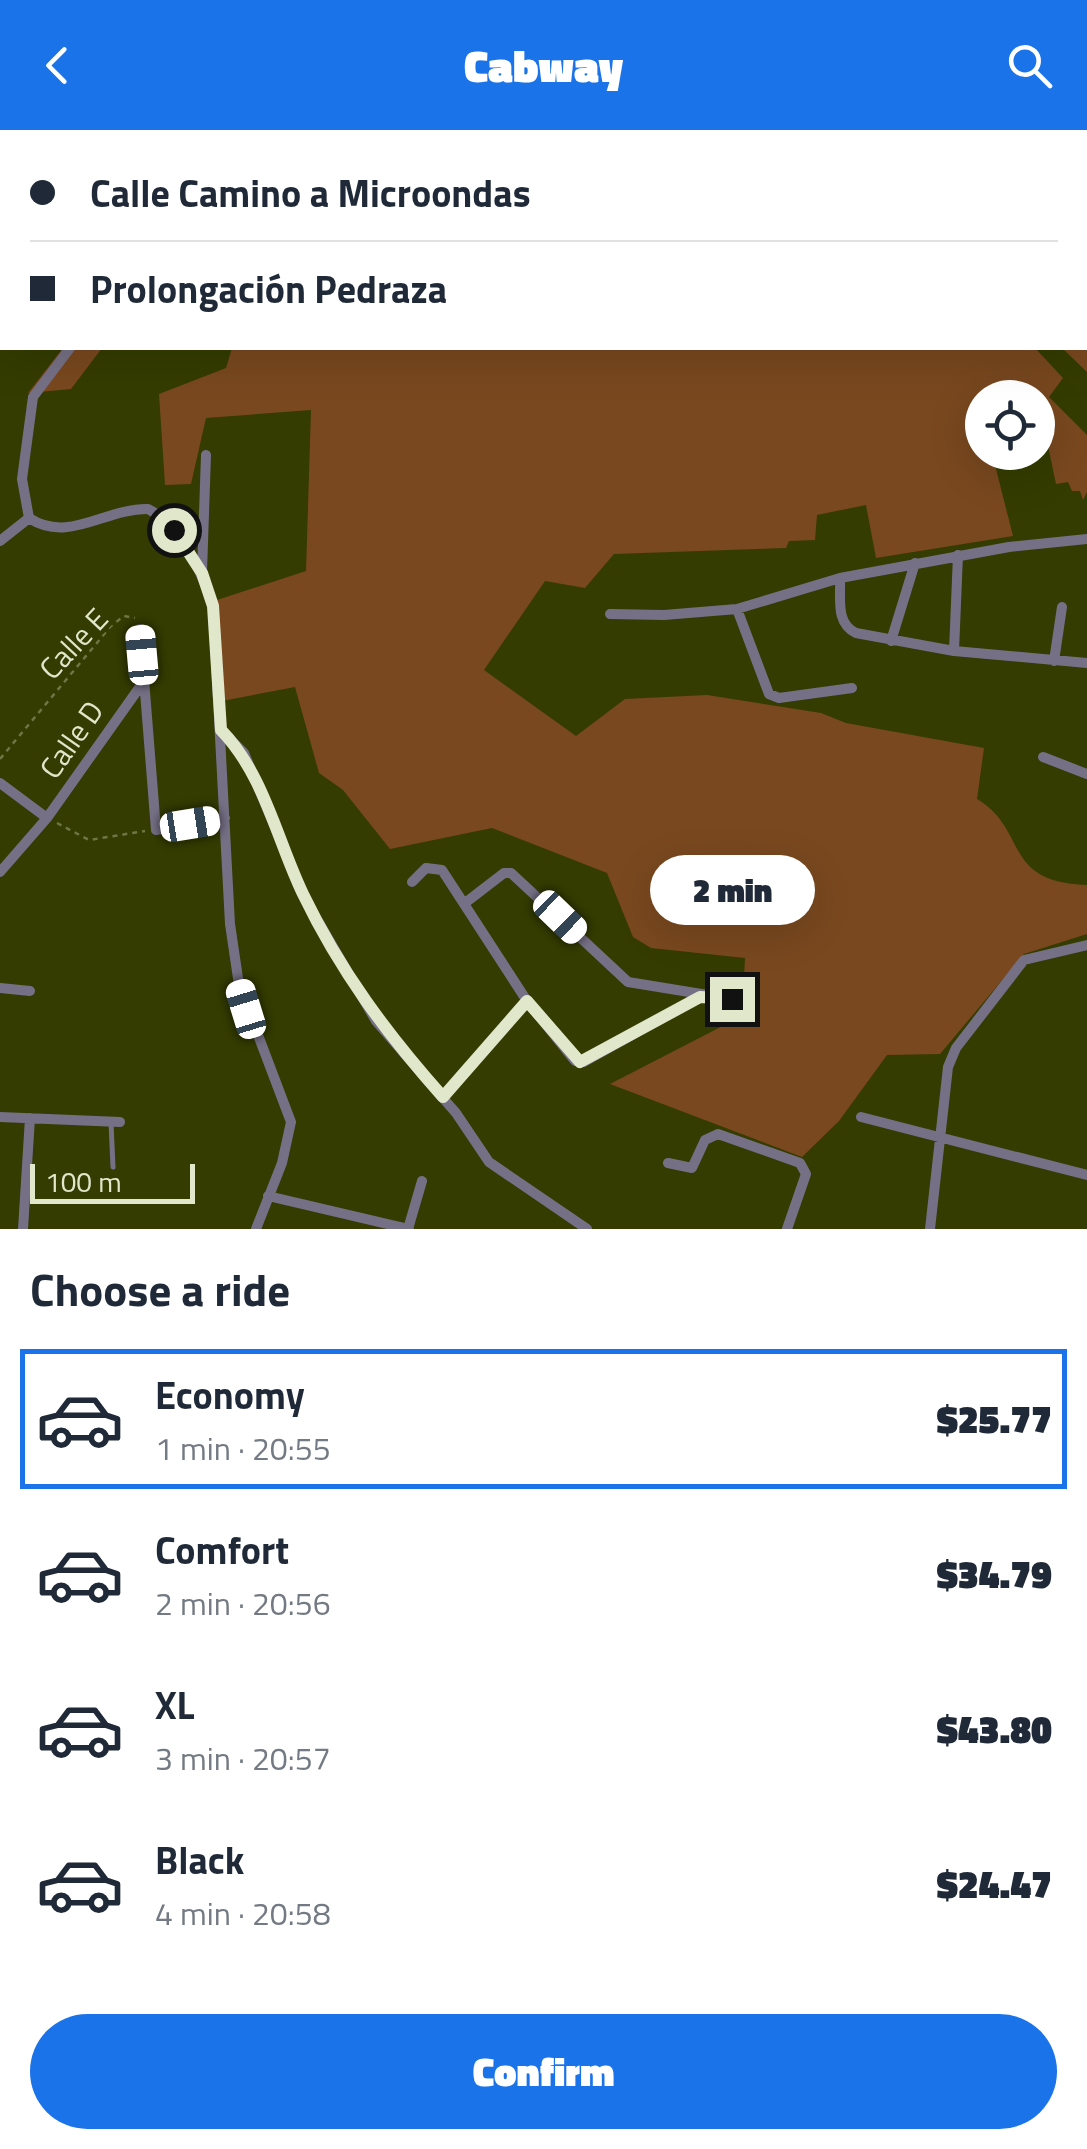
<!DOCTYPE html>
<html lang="en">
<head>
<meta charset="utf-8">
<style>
	body { margin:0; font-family:"Titillium Web",sans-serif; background:#f2f2f3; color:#1f2937; height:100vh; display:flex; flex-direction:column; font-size:38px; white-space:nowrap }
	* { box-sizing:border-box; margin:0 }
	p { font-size:32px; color:#747a83 }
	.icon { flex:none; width:55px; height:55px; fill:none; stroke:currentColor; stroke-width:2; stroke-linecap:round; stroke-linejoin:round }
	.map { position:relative; height:1099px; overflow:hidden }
	.panel { display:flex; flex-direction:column; background:#fff; flex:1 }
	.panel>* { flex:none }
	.top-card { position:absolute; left:0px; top:0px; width:1088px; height:220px; box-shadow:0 10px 40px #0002; display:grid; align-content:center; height:220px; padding:0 30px; background:#fff }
	.controls { position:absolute; left:965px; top:250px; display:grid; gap:20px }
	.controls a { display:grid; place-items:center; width:90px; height:90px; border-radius:50%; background:#fff; box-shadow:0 10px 40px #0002; font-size:50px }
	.scale { position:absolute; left:30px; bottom:25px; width:165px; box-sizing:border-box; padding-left:10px; border:5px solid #e1e7cb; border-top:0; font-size:28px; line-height:35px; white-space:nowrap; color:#e1e7cb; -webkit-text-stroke:8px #343c01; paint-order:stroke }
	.end { position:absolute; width:45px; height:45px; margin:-22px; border:12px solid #e1e7cb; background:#111; box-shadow:0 0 0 5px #111 }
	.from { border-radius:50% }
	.bubble { position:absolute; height:70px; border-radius:35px; background:#fff; box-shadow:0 10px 40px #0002; font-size:32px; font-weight:800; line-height:70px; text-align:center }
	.car { position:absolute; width:30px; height:60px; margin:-30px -15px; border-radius:12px; box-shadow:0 0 8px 2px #0007; background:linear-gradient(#fff 24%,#345 0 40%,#fff 0 76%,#345 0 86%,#fff 0) }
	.top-card b { display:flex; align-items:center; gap:35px; height:95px; font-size:38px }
	.top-card b+b { border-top:2px solid #e0e1e3 }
	.top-card i { width:25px; height:25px; background:#1f2937 }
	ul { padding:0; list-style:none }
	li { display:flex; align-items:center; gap:30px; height:140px; margin:0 20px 15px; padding:0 10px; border:5px solid transparent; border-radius:0px }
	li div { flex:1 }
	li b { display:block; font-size:38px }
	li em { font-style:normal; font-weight:800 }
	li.on { border-color:#1a73e8 }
	li>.icon { width:90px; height:90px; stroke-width:1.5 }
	h2 { padding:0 30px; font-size:45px; line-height:120px }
	.primary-button { display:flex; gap:20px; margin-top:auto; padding:20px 30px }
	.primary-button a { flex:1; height:115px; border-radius:60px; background:#1a73e8; color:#fff; font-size:40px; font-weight:800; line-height:115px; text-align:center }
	header { display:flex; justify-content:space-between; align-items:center; height:130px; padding:0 30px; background:#1a73e8; color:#fff; font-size:45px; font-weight:800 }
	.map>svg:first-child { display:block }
	.green { fill:#79481f }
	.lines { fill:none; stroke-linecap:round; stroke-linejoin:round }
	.path { stroke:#6e7645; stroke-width:2.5; stroke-dasharray:5 5; stroke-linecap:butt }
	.lane { stroke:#767086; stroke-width:5 }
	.street { stroke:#767086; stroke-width:10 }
	.route { stroke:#e1e7cb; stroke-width:12 }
	.labels { text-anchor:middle; stroke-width:9; stroke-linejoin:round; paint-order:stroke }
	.street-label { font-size:30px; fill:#e1e7cb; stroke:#343c01 }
</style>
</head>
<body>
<header><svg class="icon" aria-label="back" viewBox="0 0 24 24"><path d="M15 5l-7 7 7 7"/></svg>Cabway<svg class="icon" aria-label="search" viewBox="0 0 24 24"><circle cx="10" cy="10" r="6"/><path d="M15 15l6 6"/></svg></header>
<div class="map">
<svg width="1087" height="1099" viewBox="0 0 1087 1099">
	<rect width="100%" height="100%" fill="#343c01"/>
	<path class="green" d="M 169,0 L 627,0 L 630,2 L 168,2 Z
		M 916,0 L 1087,0 L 1087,242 L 1062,218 L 1085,218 L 1085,2 L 908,2 Z
		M 63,218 L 102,218 L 71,259 L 28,263 Z
		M 232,218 L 1035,218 L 1063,248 L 1049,267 L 1087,305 L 1087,362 L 1083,370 L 1080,361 L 1072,361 L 1068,352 L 1056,354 L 1038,268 L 982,268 L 982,322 L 992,323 L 1013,406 L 876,428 L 866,375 L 817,385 L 815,410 L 789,411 L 786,418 L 614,424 L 585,458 L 545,451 L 484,540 L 576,606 L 625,569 L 707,565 L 821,583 L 846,593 L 984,618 L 977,669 C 1029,700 1001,752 1087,755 L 1087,804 L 1024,824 L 940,924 L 887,925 L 839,991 L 802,1027 L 610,954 L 742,886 L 745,828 L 651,818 L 633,807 L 607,743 L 492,698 L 390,719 L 343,660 L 319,643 L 295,557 L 222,571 L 217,470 L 306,441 L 311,280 L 206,288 L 191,354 L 165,355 L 159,264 L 226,238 Z"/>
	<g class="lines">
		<path class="path" d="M 0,629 L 111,496 L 124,486 L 135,488
			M 57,693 L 89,710 L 145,701"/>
		<path class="lane" d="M 111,992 L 113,1037"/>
		<path class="street" d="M 137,0 L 138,2
			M 180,2 L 181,0
			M 70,218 L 33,267 L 22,349 L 29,388 C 69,414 105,378 148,379 C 183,397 201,441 213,476 L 230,794 L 239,855 L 291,992 L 282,1033 L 256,1099
			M 0,411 L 29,388
			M 202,442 L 206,325
			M 840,448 C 841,468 835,493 856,503 L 954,521 L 1087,533
			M 737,479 L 769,564 L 779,568 L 852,558
			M 610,484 L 664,485 L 737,479 L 840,448 L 1009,417 L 1087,409
			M 140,499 L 156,700 L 225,688
			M 891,511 L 915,433
			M 954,521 L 958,425
			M 1054,531 L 1062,477
			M 221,600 L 244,623 L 303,765 L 376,891 L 456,983 L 489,1032 L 587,1099
			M 1043,627 L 1087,644
			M 0,653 L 47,688
			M 0,742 L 47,688 L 144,551
			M 412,752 L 426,738 L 442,740 L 527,871 L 575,931 L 584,932 L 700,867
			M 465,773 L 504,743 L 511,743 L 628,852 L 732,869
			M 0,858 L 30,861
			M 443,967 L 527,871
			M 0,987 L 120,992
			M 861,987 L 1087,1045
			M 668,1033 L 692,1038 L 705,1010 L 718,1004 L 800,1033 L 806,1044 L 787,1099
			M 268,1066 L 409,1099
			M 23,1099 L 30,988
			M 408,1099 L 422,1051
			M 930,1099 L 948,937 L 956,918 L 1024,830 L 1087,815"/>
	</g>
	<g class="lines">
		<path class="route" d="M 174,400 L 202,443 L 213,476 L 221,600 C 264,644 277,710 303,764 C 340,841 387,904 443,967 L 527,871 L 580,932 L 700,867 L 732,869"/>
	</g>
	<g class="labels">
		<g class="street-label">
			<text transform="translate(74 514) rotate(-47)" y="10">Calle E</text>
			<text transform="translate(72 610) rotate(-55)" y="10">Calle D</text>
		</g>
	</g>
</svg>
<div class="controls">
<a><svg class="icon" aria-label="locate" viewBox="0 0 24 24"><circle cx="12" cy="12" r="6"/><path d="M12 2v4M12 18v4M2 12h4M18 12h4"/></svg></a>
</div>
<div class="scale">100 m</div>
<i class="end from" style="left:174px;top:400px"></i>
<i class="end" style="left:732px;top:869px"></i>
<div class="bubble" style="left:650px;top:725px;width:165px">2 min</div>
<i class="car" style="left:142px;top:525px;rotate:355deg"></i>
<i class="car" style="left:190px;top:694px;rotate:81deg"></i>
<i class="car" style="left:560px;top:787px;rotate:134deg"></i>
<i class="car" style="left:246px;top:879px;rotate:343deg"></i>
<div class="top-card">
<b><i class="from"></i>Calle Camino a Microondas</b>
<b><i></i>Prolongación Pedraza</b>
</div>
</div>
<section class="panel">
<h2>Choose a ride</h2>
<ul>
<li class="on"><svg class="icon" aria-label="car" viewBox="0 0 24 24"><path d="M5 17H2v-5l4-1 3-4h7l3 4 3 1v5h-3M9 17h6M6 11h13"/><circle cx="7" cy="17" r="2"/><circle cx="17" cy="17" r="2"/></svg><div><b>Economy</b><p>1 min · 20:55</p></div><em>$25.77</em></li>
<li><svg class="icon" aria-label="car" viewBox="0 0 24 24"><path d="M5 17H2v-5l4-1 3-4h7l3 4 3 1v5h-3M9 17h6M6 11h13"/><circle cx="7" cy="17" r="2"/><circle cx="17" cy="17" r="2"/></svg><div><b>Comfort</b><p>2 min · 20:56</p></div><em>$34.79</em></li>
<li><svg class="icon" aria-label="car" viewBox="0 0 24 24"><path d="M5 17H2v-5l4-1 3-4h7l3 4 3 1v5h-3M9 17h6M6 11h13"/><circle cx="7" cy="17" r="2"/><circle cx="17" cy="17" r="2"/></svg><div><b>XL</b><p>3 min · 20:57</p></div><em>$43.80</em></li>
<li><svg class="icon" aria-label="car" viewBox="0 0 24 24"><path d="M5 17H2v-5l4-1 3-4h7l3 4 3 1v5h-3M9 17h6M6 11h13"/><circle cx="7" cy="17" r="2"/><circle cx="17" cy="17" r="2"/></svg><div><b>Black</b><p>4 min · 20:58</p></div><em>$24.47</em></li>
</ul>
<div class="primary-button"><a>Confirm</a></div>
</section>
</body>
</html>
